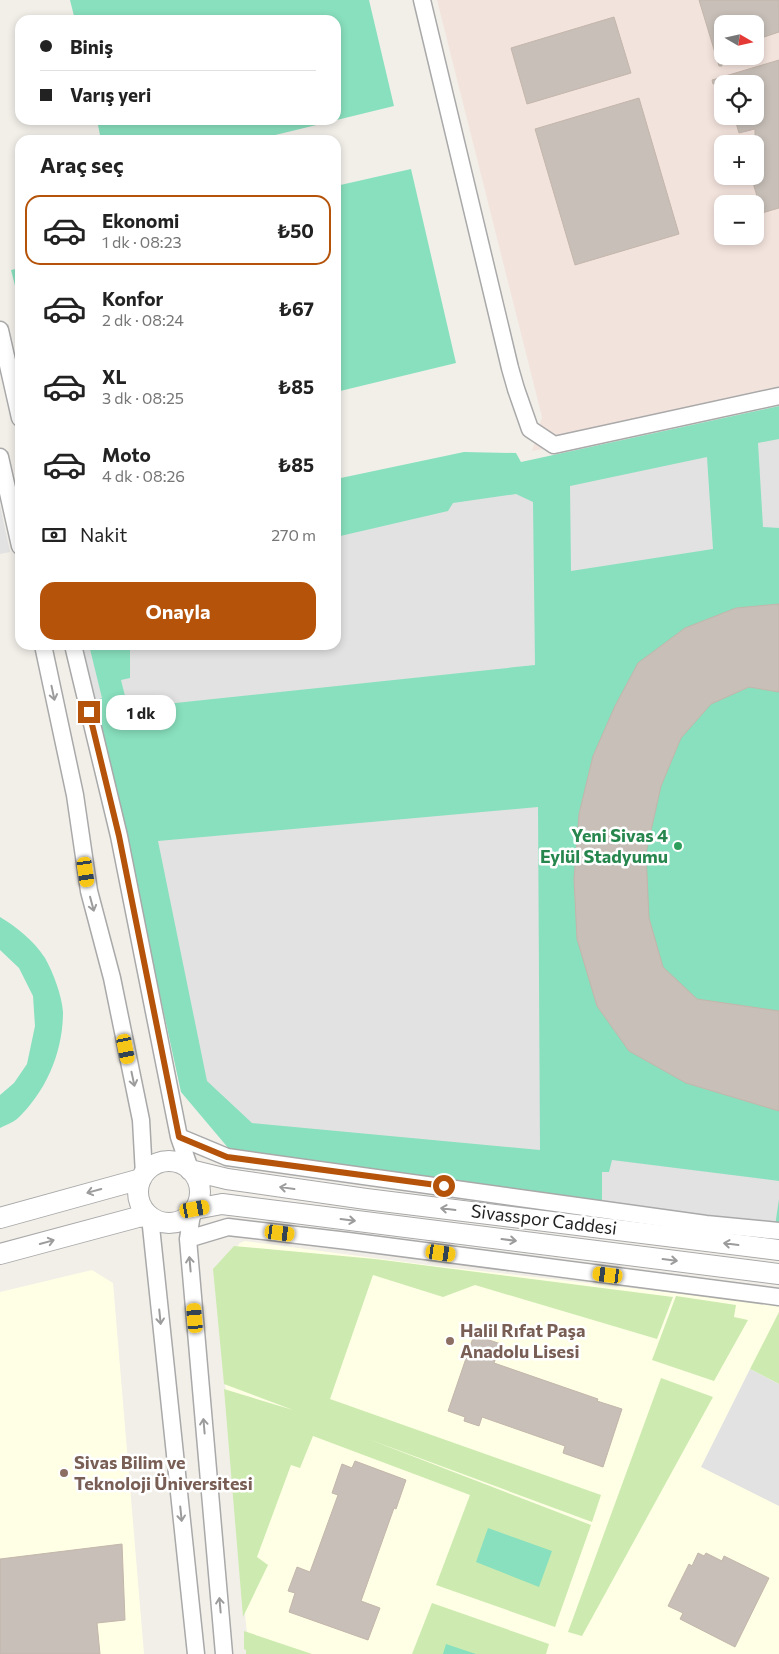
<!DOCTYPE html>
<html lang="tr">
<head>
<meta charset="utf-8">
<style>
	body { margin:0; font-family:Commissioner,sans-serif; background:#f2f2f2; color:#222; height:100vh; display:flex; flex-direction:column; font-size:19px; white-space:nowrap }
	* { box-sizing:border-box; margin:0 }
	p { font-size:16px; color:#767676 }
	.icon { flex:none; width:28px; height:28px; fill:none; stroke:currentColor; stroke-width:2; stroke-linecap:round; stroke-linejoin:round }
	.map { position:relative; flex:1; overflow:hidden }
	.details { position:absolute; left:15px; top:135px; width:326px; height:515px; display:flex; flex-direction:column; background:#fff; border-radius:15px; box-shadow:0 2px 8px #0003 }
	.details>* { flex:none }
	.guide { position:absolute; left:15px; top:15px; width:326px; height:110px; border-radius:15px; box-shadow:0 2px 8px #0003; display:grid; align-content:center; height:110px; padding:0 25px; background:#fff }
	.needle { width:32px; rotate:99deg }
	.tools { position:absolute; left:714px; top:15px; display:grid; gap:10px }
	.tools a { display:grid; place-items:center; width:50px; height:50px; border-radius:10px; background:#fff; box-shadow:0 2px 8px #0003; font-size:25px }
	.end { position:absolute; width:22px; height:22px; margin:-11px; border:6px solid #b45309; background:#fff; box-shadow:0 0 0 2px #fff }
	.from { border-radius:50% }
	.bubble { position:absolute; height:35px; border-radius:15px; background:#fff; box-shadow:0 2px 8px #0003; font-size:16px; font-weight:700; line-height:35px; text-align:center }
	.car { position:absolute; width:15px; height:30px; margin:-15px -8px; border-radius:6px; box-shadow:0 0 4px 1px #0007; background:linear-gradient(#f5c518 24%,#345 0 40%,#f5c518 0 76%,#345 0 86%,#f5c518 0) }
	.guide b { display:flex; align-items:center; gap:18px; height:48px; font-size:19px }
	.guide b+b { border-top:1px solid #e0e0e0 }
	.guide i { width:12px; height:12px; background:#222 }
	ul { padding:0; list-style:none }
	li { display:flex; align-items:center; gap:15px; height:70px; margin:0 10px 8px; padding:0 15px; border:2px solid transparent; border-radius:15px }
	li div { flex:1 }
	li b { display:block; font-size:19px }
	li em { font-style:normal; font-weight:700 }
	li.selected { border-color:#b45309 }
	li>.icon { width:45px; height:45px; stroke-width:1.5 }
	h2 { padding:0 25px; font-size:22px; line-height:60px }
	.pay { display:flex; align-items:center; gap:12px; height:55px; padding:0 25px; font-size:19px }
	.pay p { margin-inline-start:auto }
	.action { display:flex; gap:10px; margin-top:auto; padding:10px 25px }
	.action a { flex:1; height:58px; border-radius:15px; background:#b45309; color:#fff; font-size:20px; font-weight:700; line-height:58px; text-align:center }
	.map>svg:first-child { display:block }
	.education { fill:#ffffe5 }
	.military { fill:#f3e3dd; fill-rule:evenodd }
	.grass { fill:#cdebb0 }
	.pitch { fill:#88e0be }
	.parking { fill:#e2e2e2 }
	.building { fill:#c7bfb8; stroke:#c4b6ab }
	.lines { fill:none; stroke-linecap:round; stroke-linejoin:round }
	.minor-casing { stroke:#a9a9a9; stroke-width:19 }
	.tertiary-casing { stroke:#a9a9a9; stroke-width:22 }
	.minor { stroke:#fff; stroke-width:16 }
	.tertiary { stroke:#fff; stroke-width:20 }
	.oneway { stroke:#9c9c9c }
	.route { stroke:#b45309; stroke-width:6 }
	.leisure-dot { fill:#2e9e5b; stroke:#fff; stroke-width:2 }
	.education-dot { fill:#8d6e63; stroke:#fff; stroke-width:2 }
	.labels { text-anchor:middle; stroke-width:5; stroke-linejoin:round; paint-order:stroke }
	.leisure-label { font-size:18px; font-weight:bold; fill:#27864d; stroke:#fff; text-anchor:end }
	.street-label { font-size:18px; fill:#222; stroke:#fff }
	.education-label { font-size:18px; font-weight:bold; fill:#785e54; stroke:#fff; text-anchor:start }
</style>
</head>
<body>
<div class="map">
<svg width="779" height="1654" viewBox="0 0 779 1654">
	<rect width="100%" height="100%" fill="#f2efe9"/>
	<path class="education" d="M 245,1241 L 428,1265 L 779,1305 L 779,1654 L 249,1654 L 233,1493 L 217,1270 L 240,1243 Z
		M 92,1270 L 113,1283 L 144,1654 L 0,1654 L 0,1292 Z"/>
	<path class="military" d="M 437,0 L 779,0 L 779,402 L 615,438 L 532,451 L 542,417 ZM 722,24 L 755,24 L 755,56 L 722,56 ZM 722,84 L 755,84 L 755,116 L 722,116 ZM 722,144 L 755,144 L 755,176 L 722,176 ZM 722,204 L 755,204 L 755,236 L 722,236 Z"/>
	<path class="grass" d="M 234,1246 L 375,1259 L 673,1297 L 657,1339 L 475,1285 L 443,1297 L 373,1275 L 330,1399 L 601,1495 L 592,1522 L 368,1439 L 591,1525 L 555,1627 L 436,1585 L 470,1495 L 313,1436 L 300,1468 L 291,1465 L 257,1557 L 268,1565 L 243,1617 L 224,1389 L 293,1410 L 224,1384 L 213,1269 Z
		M 676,1296 L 736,1305 L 734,1317 L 748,1320 L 714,1381 L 652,1360 Z
		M 779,1312 L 779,1384 L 750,1369 Z
		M 661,1378 L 713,1397 L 582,1636 L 568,1632 Z
		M 432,1603 L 549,1644 L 546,1654 L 412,1654 Z
		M 244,1631 L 312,1654 L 246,1654 L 246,1650 L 244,1649 Z"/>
	<path class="pitch" d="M 70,0 L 369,0 L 394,106 L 255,140 L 101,140 L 97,120 L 336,120 L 336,20 L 75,20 Z
		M 411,169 L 456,363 L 336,392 L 336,186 Z
		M 20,268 L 20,305 L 11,270 Z
		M 779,406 L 779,1228 L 235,1156 L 181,1092 L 84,645 L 336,645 L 336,479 L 464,452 L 516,453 L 521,462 Z
		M 0,917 C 17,927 34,941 45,958 C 53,972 62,996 63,1012 C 63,1052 46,1092 17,1119 C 12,1123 5,1125 0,1128 L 0,1095 L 14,1083 L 27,1064 L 35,1026 L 33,996 L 19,968 L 0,950 Z
		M 488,1528 L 552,1551 L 539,1587 L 476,1562 Z
		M 446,1644 L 476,1654 L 443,1654 Z"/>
	<path class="parking" d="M 779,439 L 779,528 L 763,527 L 758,443 Z
		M 707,457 L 713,549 L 571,571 L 570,486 Z
		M 516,494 L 533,502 L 535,665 L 128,708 L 121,680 L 130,678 L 130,645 L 336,645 L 336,537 L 448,511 L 453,503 Z
		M 0,505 L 10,552 L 0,554 Z
		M 78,645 L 89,645 L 102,698 L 92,702 Z
		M 538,807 L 540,1150 L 252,1123 L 207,1081 L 158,841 Z
		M 612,1160 L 779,1181 L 779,1199 L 775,1226 L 602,1202 L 602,1172 L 609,1172 Z
		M 750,1369 L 779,1384 L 779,1506 L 701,1467 Z"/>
	<path class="building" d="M 699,0 L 779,0 L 779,32 L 755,40 L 755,24 L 722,24 L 722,66 L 719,66 Z
		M 614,17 L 631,73 L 527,104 L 511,48 Z
		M 779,60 L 779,208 L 762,213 L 751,176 L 755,176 L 755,129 L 739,133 L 734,116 L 755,116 L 755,84 L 713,84 L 712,80 Z
		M 639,98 L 679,234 L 575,265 L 535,129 Z
		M 779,604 L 779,692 L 749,687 L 711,704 L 681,738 L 661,786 L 646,853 L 649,918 L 663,967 L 697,999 L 779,1011 L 779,1111 L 686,1083 L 629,1051 L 597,1006 L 577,939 L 574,879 L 579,814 L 593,756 L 615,706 L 638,663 L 685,628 L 736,608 Z
		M 474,1335 L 501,1344 L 494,1363 L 598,1399 L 597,1401 L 622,1409 L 603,1467 L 563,1453 L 565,1446 L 482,1417 L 479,1426 L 464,1421 L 465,1417 L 448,1411 Z
		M 355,1461 L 406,1480 L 396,1509 L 394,1508 L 361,1601 L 380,1608 L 368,1640 L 289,1612 L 295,1593 L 288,1591 L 297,1567 L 310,1572 L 338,1495 L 332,1493 L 342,1464 L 352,1468 Z
		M 122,1544 L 125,1620 L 97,1623 L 100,1654 L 0,1654 L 0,1559 Z
		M 698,1553 L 704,1556 L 706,1553 L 722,1561 L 724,1556 L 769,1578 L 735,1647 L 680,1619 L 683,1613 L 668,1606 L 689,1564 L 692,1566 Z"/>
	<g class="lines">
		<g class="minor-casing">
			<path id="minor" d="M 422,0 L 510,368 L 516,389 L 530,429 L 554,445 L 779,396
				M 0,330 L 20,418
				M 0,457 L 20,546
				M 43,645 L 75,795 L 89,891 L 112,978 L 141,1120 L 144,1175
				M 73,645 L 119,836 L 179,1137 L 190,1169
				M 179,1137 L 227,1157 L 706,1224 L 779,1231
				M 192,1214 L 188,1239 L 224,1654
				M 150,1217 L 196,1654
				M 188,1239 L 228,1227 L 348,1241 L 779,1297"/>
		</g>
		<g class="tertiary-casing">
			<path id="tertiary" d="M138 1192a31 31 0 1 1 62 0a31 31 0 1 1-62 0Z
				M 190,1170 L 227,1179 L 366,1199 L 779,1250
				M 195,1209 L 222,1204 L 779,1274
				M 0,1218 L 141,1179
				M 0,1254 L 138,1217 L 148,1216"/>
		</g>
		<use href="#minor" class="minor"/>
		<use href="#tertiary" class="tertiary"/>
	</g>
	<defs><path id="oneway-shaft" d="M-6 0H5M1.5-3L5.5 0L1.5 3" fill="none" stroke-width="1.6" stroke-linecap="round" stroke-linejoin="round" transform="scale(1.25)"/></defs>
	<g class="oneway">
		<use href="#oneway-shaft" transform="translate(53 693) rotate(78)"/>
		<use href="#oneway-shaft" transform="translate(92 904) rotate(75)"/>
		<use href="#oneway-shaft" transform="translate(133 1079) rotate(78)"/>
		<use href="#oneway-shaft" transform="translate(287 1188) rotate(-172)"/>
		<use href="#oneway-shaft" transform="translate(94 1191) rotate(165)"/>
		<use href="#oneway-shaft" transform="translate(448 1209) rotate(-173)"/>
		<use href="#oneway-shaft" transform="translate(348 1220) rotate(7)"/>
		<use href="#oneway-shaft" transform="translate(509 1240) rotate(7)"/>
		<use href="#oneway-shaft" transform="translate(47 1242) rotate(-15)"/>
		<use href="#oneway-shaft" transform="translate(731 1244) rotate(-173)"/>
		<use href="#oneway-shaft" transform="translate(670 1260) rotate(7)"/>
		<use href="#oneway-shaft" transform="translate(190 1264) rotate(-95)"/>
		<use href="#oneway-shaft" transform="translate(160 1317) rotate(84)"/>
		<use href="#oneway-shaft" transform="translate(204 1426) rotate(-95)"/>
		<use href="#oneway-shaft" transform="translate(181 1514) rotate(84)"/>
		<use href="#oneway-shaft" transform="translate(220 1605) rotate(-95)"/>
	</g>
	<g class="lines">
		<path class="route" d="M 89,712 L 119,836 L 179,1137 L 227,1157 L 444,1186"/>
	</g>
	<circle class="leisure-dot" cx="678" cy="846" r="5"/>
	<g class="education-dot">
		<circle cx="450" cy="1341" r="5"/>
		<circle cx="64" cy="1473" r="5"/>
	</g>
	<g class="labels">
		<g class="leisure-label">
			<text x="668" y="842">Yeni Sivas 4<tspan x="668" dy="21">Eylül Stadyumu</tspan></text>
		</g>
		<g class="street-label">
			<text transform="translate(544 1220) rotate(7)" y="6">Sivasspor Caddesi</text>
		</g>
		<g class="education-label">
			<text x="460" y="1337">Halil Rıfat Paşa<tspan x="460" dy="21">Anadolu Lisesi</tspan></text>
			<text x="74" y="1469">Sivas Bilim ve<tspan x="74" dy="21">Teknoloji Üniversitesi</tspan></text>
		</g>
	</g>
</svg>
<div class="tools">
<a><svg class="needle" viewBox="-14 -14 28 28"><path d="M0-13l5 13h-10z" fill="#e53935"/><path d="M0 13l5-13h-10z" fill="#767676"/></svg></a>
<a><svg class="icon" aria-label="locate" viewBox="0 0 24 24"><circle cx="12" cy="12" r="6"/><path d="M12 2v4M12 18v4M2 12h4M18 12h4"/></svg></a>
<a>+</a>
<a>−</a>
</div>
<i class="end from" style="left:444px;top:1186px"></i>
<i class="end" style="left:89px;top:712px"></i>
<div class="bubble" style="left:106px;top:695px;width:70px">1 dk</div>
<i class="car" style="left:86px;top:872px;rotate:172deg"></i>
<i class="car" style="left:126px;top:1049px;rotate:169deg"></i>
<i class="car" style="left:195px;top:1209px;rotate:80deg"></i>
<i class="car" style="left:280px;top:1233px;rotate:97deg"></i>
<i class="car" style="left:441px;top:1253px;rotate:98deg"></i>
<i class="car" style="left:608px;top:1275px;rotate:277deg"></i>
<i class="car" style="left:195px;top:1318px;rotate:355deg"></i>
<div class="guide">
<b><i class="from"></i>Biniş</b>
<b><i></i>Varış yeri</b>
</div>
<section class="details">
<h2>Araç seç</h2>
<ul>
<li class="selected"><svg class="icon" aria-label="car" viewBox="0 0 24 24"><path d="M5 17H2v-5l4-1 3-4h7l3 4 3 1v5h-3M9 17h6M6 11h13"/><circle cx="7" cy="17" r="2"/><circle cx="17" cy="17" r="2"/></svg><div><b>Ekonomi</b><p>1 dk · 08:23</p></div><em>₺50</em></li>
<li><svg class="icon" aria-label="car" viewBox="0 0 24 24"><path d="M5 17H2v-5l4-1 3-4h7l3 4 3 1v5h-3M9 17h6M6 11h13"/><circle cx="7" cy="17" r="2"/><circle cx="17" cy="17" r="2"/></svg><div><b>Konfor</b><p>2 dk · 08:24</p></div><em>₺67</em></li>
<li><svg class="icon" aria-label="car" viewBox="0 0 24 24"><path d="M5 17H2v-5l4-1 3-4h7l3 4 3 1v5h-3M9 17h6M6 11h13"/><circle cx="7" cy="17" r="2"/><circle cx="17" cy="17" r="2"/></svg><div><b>XL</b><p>3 dk · 08:25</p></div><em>₺85</em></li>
<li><svg class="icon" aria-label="car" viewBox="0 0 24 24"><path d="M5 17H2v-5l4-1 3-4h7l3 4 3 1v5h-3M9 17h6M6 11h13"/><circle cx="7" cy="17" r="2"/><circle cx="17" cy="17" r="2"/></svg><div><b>Moto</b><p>4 dk · 08:26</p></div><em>₺85</em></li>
</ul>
<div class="pay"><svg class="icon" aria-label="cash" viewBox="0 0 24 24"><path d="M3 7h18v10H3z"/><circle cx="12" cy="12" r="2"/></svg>Nakit<p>270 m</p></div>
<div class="action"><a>Onayla</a></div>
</section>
</div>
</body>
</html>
